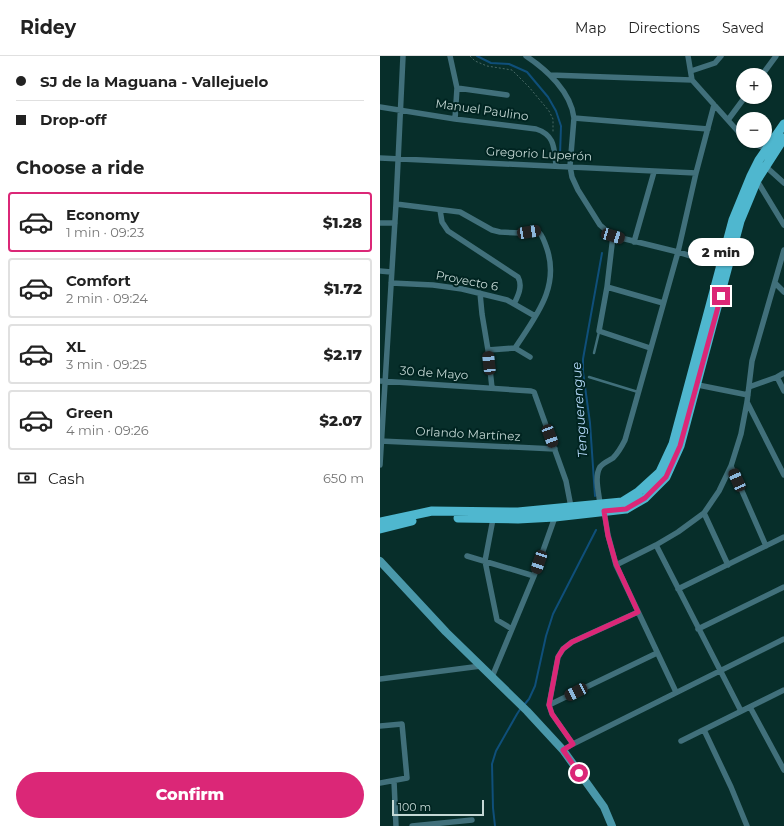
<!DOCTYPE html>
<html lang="en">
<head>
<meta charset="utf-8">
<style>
	body { margin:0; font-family:Montserrat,sans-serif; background:#f2f2f2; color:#222; height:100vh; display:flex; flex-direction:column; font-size:15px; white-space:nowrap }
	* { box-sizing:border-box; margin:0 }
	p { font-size:13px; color:#767676 }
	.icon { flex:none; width:22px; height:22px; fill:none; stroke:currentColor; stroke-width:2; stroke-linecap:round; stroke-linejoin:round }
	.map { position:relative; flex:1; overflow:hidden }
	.panel { display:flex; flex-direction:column; background:#fff; width:380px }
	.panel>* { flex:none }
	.hud { display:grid; align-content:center; height:88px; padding:0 16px; background:#fff }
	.tools { position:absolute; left:356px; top:12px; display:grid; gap:8px }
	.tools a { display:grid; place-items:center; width:36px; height:36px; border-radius:50%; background:#fff; box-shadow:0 1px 3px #0004; font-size:20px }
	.scale { position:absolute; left:12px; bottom:10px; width:92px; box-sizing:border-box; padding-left:4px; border:2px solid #c4d8d5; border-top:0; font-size:11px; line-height:14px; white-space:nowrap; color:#c4d8d5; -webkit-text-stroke:3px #002421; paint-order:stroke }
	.end { position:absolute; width:18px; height:18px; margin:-9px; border:5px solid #db2777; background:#fff; box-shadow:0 0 0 2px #fff }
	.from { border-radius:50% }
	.bubble { position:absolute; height:28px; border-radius:14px; background:#fff; box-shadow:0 1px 3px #0004; font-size:13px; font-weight:800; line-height:28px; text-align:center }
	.car { position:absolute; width:12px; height:24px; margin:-12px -6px; border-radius:5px; box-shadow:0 0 3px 1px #0007; background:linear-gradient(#222 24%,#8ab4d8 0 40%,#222 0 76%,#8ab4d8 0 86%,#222 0) }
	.hud b { display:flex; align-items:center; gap:14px; height:38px; font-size:15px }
	.hud b+b { border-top:1px solid #e0e0e0 }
	.hud i { width:10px; height:10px; background:#222 }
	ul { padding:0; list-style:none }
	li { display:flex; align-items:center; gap:12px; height:60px; margin:0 8px 6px; padding:0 8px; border:2px solid #e0e0e0; border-radius:4px }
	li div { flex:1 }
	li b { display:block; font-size:15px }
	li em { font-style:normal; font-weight:800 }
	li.current { border-color:#db2777 }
	li>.icon { width:36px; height:36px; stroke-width:1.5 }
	h2 { padding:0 16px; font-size:18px; line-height:48px }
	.pay { display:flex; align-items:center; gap:10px; height:44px; padding:0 16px; font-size:15px }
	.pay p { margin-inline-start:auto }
	.cta { display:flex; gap:8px; margin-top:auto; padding:8px 16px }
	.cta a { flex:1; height:46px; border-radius:24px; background:#db2777; color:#fff; font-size:16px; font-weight:800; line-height:46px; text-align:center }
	header { display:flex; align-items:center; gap:24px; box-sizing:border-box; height:56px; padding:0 20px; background:#fff; border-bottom:1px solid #e0e0e0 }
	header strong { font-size:19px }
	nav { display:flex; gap:22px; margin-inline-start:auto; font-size:14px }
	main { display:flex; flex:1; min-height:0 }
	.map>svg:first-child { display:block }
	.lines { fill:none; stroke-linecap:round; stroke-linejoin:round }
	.stream { stroke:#0f4f7a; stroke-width:2 }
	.path { stroke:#486865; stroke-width:1; stroke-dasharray:2 2; stroke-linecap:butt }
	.lane { stroke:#41707b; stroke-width:2.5 }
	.street { stroke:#41707b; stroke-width:5.5 }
	.secondary { stroke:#4a98aa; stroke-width:8 }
	.primary { stroke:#4fb7cf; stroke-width:9 }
	.route { stroke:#db2777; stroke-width:5 }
	.labels { text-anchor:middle; stroke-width:4; stroke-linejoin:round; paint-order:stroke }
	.street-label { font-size:12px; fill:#c4d8d5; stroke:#002421 }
	.water-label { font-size:13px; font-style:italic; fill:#b9deff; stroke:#002421 }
</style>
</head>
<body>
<header>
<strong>Ridey</strong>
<nav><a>Map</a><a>Directions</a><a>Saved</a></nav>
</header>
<main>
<section class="panel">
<div class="hud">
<b><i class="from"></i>SJ de la Maguana - Vallejuelo</b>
<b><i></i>Drop-off</b>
</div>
<h2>Choose a ride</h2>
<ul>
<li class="current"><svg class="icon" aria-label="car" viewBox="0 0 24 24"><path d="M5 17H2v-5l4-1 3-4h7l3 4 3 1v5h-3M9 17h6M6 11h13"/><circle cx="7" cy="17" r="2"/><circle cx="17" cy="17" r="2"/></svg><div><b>Economy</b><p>1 min · 09:23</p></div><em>$1.28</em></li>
<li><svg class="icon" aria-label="car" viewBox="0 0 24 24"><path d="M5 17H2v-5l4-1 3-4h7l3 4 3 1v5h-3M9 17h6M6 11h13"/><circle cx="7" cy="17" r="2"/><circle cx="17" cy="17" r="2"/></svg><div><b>Comfort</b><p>2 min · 09:24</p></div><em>$1.72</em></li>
<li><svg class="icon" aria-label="car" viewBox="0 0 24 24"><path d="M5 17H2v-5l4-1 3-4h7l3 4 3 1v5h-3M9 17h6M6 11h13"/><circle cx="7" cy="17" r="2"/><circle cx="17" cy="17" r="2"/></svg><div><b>XL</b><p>3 min · 09:25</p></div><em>$2.17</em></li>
<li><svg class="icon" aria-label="car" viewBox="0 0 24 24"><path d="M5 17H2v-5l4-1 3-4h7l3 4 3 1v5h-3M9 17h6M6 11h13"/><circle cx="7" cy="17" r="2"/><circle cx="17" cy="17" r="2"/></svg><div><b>Green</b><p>4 min · 09:26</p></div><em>$2.07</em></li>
</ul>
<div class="pay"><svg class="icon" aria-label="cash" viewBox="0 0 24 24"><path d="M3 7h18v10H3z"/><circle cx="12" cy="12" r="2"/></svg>Cash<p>650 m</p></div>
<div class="cta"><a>Confirm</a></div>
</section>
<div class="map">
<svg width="404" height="770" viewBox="0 0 404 770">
	<rect width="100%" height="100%" fill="#072e2a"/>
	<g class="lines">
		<path class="stream" d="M 97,0 L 111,7 L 129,8 L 147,16 L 168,41 L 176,55 L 181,70 L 180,99
			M 215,440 L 210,367 L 203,316 L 203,303 L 222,197
			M 144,649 L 149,643 L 155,630 L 166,580 L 173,558 L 216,474
			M 115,770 L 113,752 L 112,708 L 116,695 L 137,658 L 141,652"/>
		<path class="path" d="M 90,0 L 95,5 L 107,10 L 132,14 L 149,31 L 169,55 L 173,63 L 173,76"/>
		<path class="lane" d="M 214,297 L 219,276
			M 209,321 L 258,336"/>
		<path class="street" d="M 70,0 L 77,32 L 75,63
			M 146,0 C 167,14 191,36 194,62 L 190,110 L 192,121 L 198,134 L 220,169 L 233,180 L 298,196 L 341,209
			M 308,0 L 312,24 L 363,81
			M 311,15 L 335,7 L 341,0
			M 170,19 L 312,24
			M 382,19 L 396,0
			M 77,32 L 127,39
			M 0,51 L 75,63 L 156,73 C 175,79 174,92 176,109
			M 194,62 L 328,73
			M 348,64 L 365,41
			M 367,85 L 387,93
			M 0,102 L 316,117
			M 384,109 L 404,127
			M 376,123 L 404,169
			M 16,148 L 80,156 L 112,174 L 120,176 L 141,177 L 157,175 C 162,177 164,185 166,190 C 181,230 156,260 135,292 L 108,294
			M 60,154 L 62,166 L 68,175 L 138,221 C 143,230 138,240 134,248
			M 0,167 L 15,167
			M 233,180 L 227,231 L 219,275 L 270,292
			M 254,186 L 274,116
			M 0,215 L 11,216
			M 11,227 L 53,229 L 82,233 L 127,244 L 155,260
			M 395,227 L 404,236
			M 227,231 L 283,247
			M 100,237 L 102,258 L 108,294 L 112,332
			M 135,292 L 150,301
			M 397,321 L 404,317
			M 0,325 L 151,335 L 154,336 L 186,425 L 191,451
			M 313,328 L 368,339
			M 369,331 L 397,321 L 404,335
			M 367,346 L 404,419
			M 0,385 L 175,393
			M 0,409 L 16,148 L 23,0
			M 351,410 L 386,490
			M 220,448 C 219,437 214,421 220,411 C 223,407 228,405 233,402 C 238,397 242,390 245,384 L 298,196 L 316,117 L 334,49
			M 224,455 L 228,479 L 236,509 L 296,636
			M 324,457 L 348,509
			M 113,463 L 105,505 L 117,564 L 132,573
			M 276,489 L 361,655
			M 87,500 L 154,520
			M 236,509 L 276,489 L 298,476 L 324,457 L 339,435 L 351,410 L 361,378 L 367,346 L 372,305 L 404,194
			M 298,533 L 404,481
			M 318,573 L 404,531
			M 112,621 L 154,520 L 175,461
			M 0,623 L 101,610
			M 169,649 L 277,597
			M 370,651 L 404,714
			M 0,670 L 22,668 L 27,722 L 0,727
			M 324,674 L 351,731 L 367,770
			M 301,685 L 404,634
			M 193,688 L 172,658 L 169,649 L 178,601 L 183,593 L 192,586 L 258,556
			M 183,694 L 193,688 L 404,583
			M 14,725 L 16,770
			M 32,770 L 92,764"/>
		<path class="secondary" d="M 0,505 L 66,576 L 147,655 L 183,694 L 224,751 L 232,770"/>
		<path class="primary" d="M 78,462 L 138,463 L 175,461 L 246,453 L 265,442 L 286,421 L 300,390 L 360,165 L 377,124 L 404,82
			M 0,466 L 52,455 L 138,456 L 242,446 L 258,436 L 280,416 L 293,388 L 353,164 L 371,120 L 379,104 L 404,68
			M 0,473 L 32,465"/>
	</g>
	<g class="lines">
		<path class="route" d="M 199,717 L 183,694 L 193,688 L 172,658 L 169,649 L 178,601 L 183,593 L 192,586 L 258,556 L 236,508 L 228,480 L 224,455 L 246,453 L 265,442 L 286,421 L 300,390 L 341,240"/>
	</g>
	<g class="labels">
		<g class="street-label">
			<text transform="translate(102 54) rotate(8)" y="4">Manuel Paulino</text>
			<text transform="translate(159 98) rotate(3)" y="4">Gregorio Luperón</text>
			<text transform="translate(87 225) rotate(11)" y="4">Proyecto 6</text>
			<text transform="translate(54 317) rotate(4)" y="4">30 de Mayo</text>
			<text transform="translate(88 378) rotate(3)" y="4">Orlando Martínez</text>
		</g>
		<g class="water-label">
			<text transform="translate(199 354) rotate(-94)" y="5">Tenguerengue</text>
		</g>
	</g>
</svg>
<div class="tools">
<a>+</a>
<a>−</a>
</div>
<div class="scale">100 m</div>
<i class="end from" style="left:199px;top:717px"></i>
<i class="end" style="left:341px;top:240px"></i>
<div class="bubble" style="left:308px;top:182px;width:66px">2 min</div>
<i class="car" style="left:149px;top:176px;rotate:81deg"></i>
<i class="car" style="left:233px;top:180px;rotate:106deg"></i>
<i class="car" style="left:109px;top:307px;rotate:354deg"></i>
<i class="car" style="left:170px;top:380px;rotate:160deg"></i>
<i class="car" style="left:357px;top:424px;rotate:336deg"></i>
<i class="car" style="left:159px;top:506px;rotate:199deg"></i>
<i class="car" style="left:196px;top:636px;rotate:244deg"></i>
</div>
</main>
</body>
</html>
